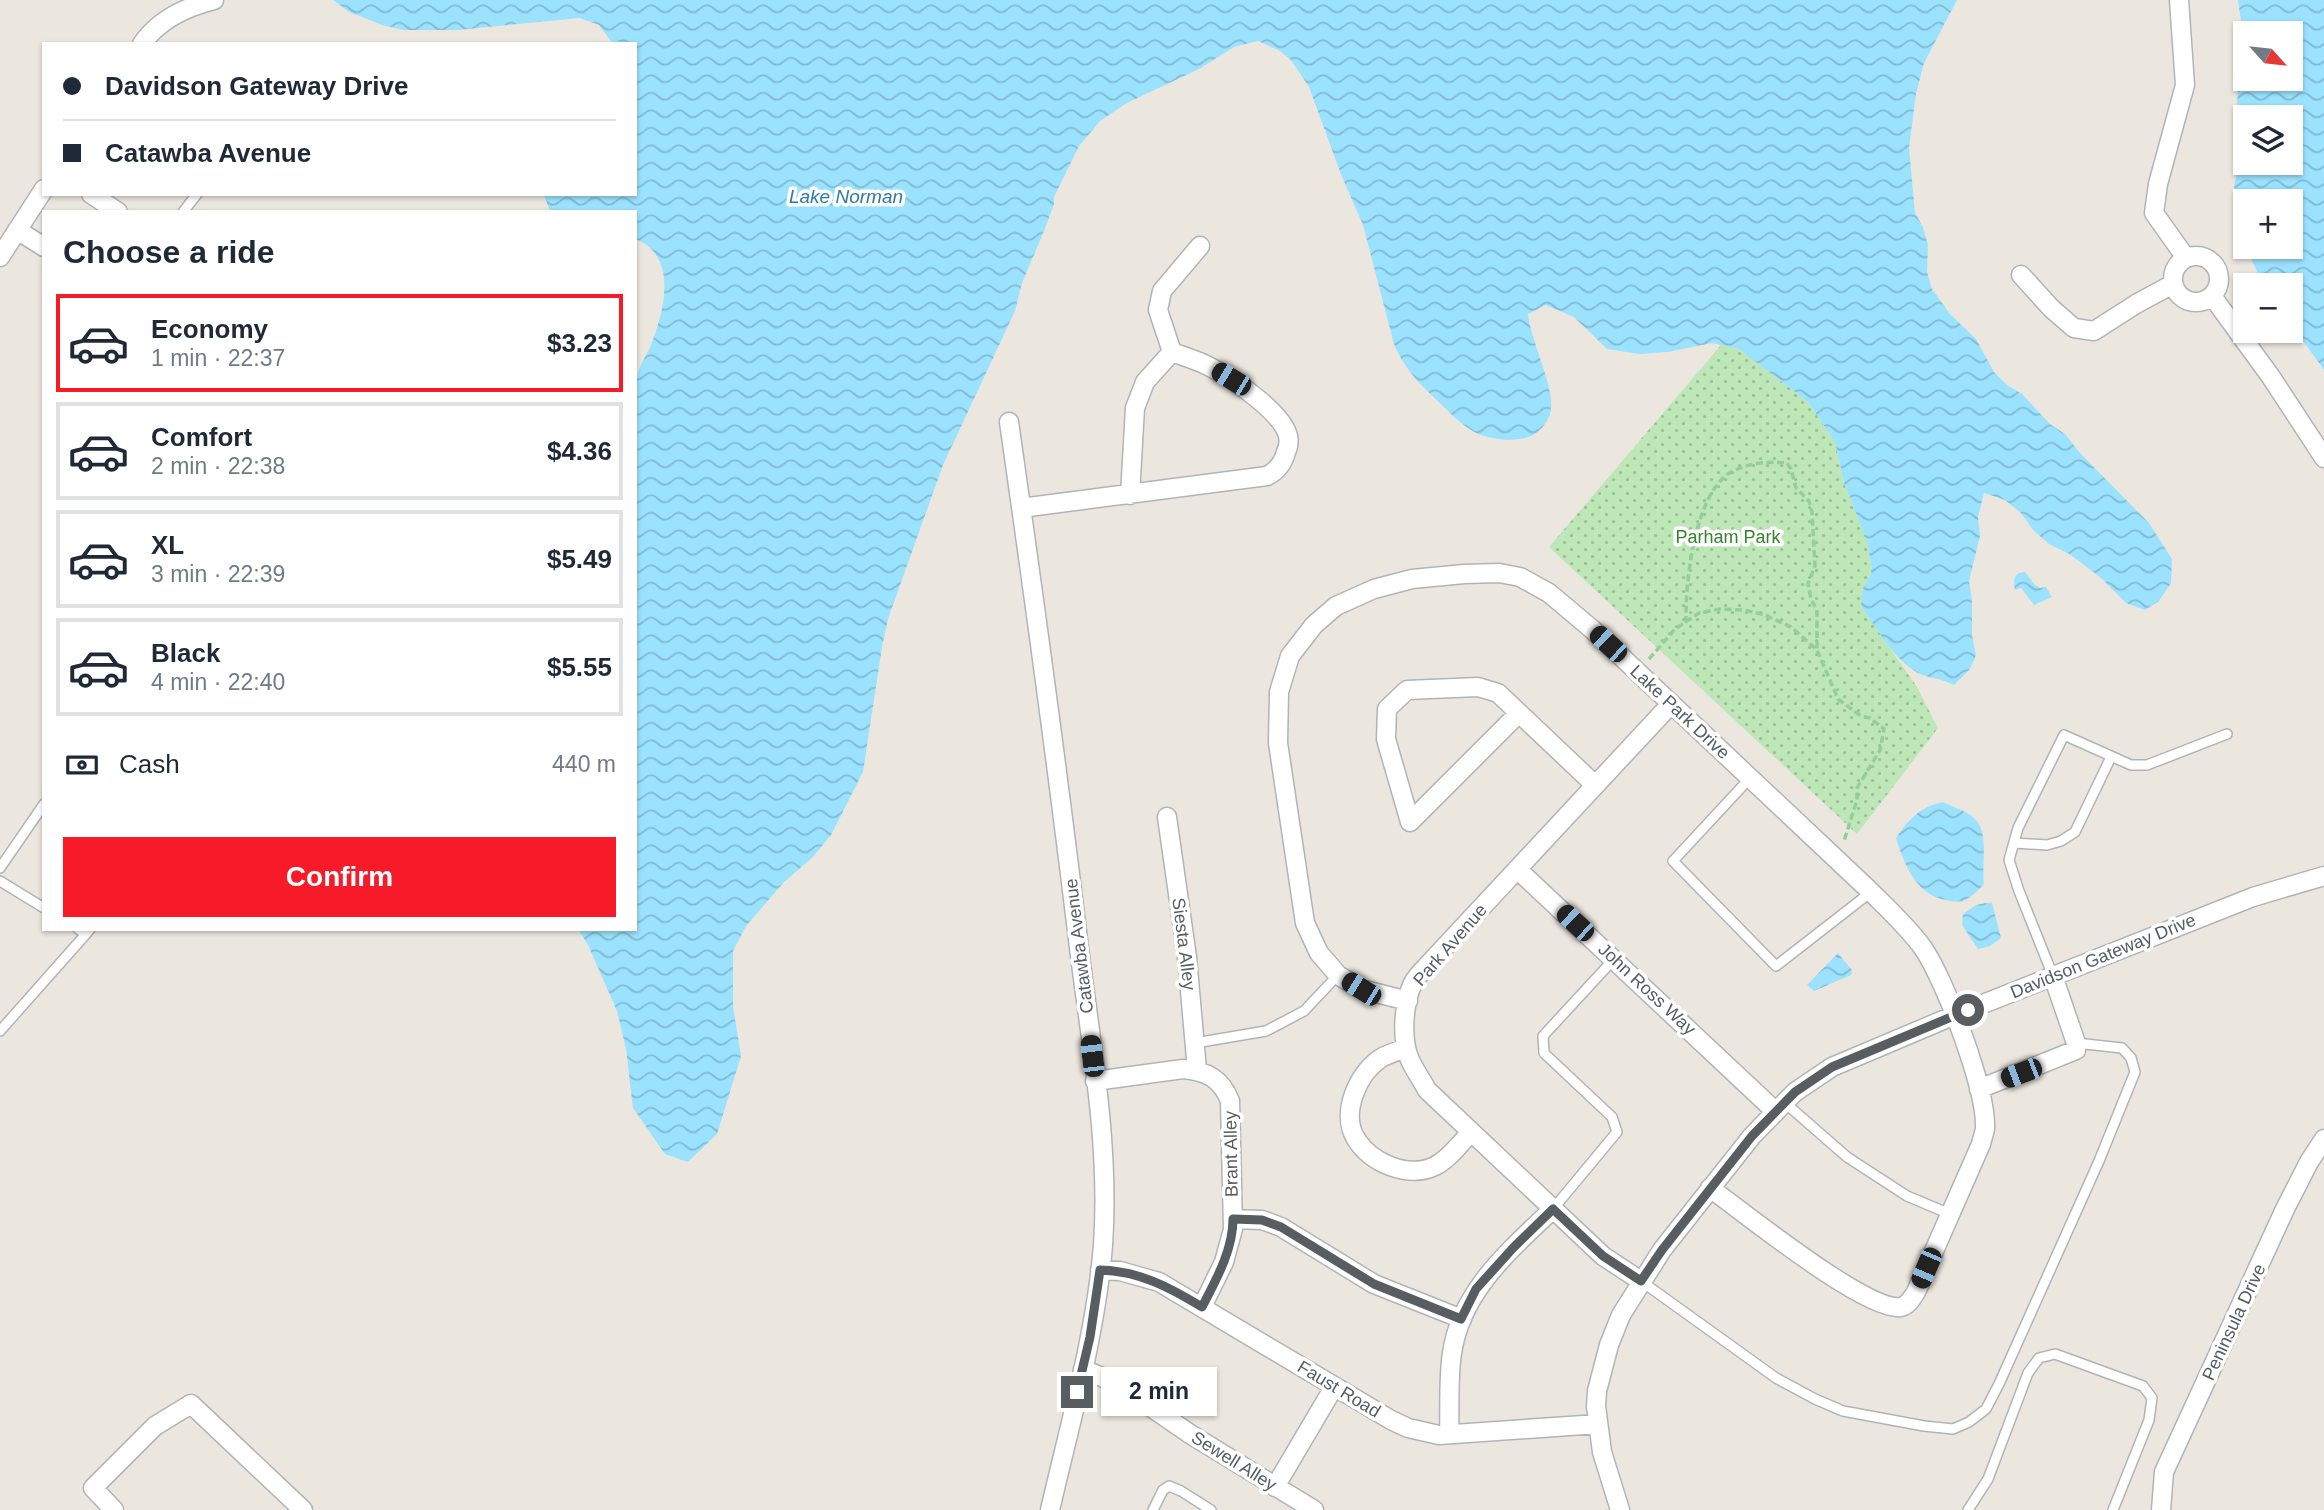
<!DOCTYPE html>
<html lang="en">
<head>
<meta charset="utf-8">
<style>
	body { margin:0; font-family:Helvetica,sans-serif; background:#f2f2f3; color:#1f2937; height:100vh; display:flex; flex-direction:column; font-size:26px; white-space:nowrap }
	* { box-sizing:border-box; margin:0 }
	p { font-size:23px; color:#747a83 }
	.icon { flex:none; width:38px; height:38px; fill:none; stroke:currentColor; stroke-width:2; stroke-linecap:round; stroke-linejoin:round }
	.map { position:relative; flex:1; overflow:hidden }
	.details { position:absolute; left:42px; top:210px; width:595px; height:721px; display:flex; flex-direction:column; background:#fff; border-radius:0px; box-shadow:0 2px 5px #0004 }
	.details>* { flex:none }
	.banner { position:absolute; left:42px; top:42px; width:595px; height:154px; border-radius:0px; box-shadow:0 2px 5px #0004; display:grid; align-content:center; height:154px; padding:0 21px; background:#fff }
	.needle { width:46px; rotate:117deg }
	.controls { position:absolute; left:2233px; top:21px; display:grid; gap:14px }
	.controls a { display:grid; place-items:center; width:70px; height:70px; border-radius:0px; background:#fff; box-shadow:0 2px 5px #0004; font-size:35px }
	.end { position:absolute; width:32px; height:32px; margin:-16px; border:9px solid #575d61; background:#fff; box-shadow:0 0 0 4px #fff }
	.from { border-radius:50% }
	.bubble { position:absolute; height:49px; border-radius:0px; background:#fff; box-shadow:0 2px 5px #0004; font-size:23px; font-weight:800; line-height:49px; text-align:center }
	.car { position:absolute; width:21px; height:42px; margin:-21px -10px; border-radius:9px; box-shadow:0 0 5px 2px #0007; background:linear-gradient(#222 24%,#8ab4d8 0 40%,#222 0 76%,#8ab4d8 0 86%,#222 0) }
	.banner b { display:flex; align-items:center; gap:24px; height:66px; font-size:26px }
	.banner b+b { border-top:2px solid #e0e1e3 }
	.banner i { width:18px; height:18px; background:#1f2937 }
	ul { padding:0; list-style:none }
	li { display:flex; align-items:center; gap:21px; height:98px; margin:0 14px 10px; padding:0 7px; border:4px solid #e0e1e3; border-radius:0px }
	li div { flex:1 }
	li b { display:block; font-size:26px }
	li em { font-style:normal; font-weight:800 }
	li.selected { border-color:#f71a29 }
	li>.icon { width:63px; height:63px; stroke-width:1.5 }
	h2 { padding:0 21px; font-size:32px; line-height:84px }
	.pay { display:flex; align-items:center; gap:18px; height:77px; padding:0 21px; font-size:26px }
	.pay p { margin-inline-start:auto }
	.primary-button { display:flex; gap:14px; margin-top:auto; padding:14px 21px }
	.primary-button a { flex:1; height:80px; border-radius:0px; background:#f71a29; color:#fff; font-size:28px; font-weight:800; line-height:80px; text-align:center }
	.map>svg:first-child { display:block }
	.park { fill:url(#park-dots) }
	.water { fill:url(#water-waves); fill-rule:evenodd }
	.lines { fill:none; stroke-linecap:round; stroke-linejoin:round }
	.lane-casing { stroke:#b0b4b8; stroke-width:12 }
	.street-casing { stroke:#b0b4b8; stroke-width:21 }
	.path { stroke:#93ce9b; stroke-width:3.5; stroke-dasharray:7 3.5; stroke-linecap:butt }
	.lane { stroke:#fff; stroke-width:9 }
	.street { stroke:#fff; stroke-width:18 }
	.route { stroke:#575d61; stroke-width:9 }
	.labels { text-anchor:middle; stroke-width:7; stroke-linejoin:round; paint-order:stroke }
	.park-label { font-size:18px; fill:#35832d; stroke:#fff }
	.street-label { font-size:18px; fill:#575d61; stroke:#fff }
	.water-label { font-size:19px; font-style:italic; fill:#2f7aa6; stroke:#fff }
</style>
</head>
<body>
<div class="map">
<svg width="2324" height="1510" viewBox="0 0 2324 1510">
	<defs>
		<pattern id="park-dots" width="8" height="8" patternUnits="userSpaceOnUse" patternTransform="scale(1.75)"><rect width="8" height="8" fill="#bee7b8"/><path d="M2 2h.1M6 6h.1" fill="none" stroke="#9dbe99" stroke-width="1.8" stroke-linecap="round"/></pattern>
		<pattern id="water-waves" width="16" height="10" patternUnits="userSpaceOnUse" patternTransform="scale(1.75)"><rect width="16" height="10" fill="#9be2ff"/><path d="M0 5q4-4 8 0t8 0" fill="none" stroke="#81bad2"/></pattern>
	</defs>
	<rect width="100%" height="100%" fill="#ece7de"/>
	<path class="park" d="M 1721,345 L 1739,349 L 1808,402 L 1835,442 L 1844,483 L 1867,541 L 1872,571 L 1863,588 L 1861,606 L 1917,687 L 1938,728 L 1857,834 L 1549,547 Z"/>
	<path class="water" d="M 333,0 L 1957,0 L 1924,63 L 1916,94 L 1909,148 L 1915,213 L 1923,227 L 1928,245 L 1927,272 L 1932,289 L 1950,314 L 1976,339 L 1994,372 L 2007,385 L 2022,394 L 2050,424 L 2065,434 L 2080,453 L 2149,523 L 2172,559 L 2171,583 L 2159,601 L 2145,610 L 2126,603 L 2101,578 L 2071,555 L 2049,544 L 2033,530 L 2021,513 L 2005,500 L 1984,493 L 1978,517 L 1980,536 L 1969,581 L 1972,600 L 1972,635 L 1976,655 L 1970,669 L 1954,685 C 1941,678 1924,678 1913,670 C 1891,655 1876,627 1861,606 L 1863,588 L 1872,571 L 1867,541 L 1844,483 L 1835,442 L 1808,402 L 1739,349 L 1712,343 L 1668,352 L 1640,354 L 1607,349 L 1574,317 L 1546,305 L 1528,314 C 1531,342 1554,386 1551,408 C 1550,422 1538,435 1525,438 C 1507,442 1483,439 1468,428 C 1459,422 1451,414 1444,407 C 1423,387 1405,371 1394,344 L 1363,225 L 1342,177 L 1309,87 L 1291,60 L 1280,51 L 1258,41 L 1234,47 L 1199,69 L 1127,103 L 1100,121 L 1079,146 L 1054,197 L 1054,204 L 1044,231 L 1022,283 L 1015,311 L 943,465 L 888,619 L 882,647 L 863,772 L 831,835 L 813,857 L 784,882 L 746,926 L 733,951 L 733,1006 L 741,1056 L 717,1134 L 688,1162 L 665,1154 L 633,1108 L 626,1049 L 617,1011 L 588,945 L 578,929 L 635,929 L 635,385 C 638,379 637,375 639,369 C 642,361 648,353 651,345 C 664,311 679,256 635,239 L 635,212 L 550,212 L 544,194 L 635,194 L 635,44 L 613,44 L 599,25 L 579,18 L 458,30 L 403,30 L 382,25 L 349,12 Z
		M 2238,0 L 2324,0 L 2324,370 L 2291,324 L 2291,285 L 2264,285 L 2245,247 L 2291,247 L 2291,201 L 2245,201 L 2245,247 L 2233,214 L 2233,195 L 2241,145 L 2237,103 L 2243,35 ZM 2245,33 L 2291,33 L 2291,79 L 2245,79 ZM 2245,117 L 2291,117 L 2291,163 L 2245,163 Z
		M 2025,572 L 2035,585 L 2040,588 L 2046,587 L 2052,597 L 2034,605 L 2021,588 L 2015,590 C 2013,580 2014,572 2025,572 Z
		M 1943,802 C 1953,807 1967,811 1974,818 C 1990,832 1981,864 1984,884 C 1979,889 1973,896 1967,899 C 1959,903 1954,902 1946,900 C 1916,895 1904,864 1896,838 C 1909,819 1920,807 1943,802 Z
		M 1986,903 L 1992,903 L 2001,938 L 1990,946 L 1978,949 L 1962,925 L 1963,914 L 1976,905 Z
		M 1838,953 L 1852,970 L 1851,975 L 1814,991 L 1807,985 Z"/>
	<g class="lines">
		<g class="lane-casing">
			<path id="lane" d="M 183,212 L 197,194
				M 1750,778 L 1673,861 L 1776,966 L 1871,892
				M 2014,843 L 2047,845 L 2061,841 L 2075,832 L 2111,757
				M 0,868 L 44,804
				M 0,881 L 44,908
				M 78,929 L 86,934 L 90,929
				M 2053,976 L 2019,891 L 2009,860 L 2018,828 L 2064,735 L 2131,765 L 2147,765 L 2227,734
				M 0,1031 L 86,934
				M 1195,1043 L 1266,1031 L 1304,1011 L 1338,975
				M 1784,1102 L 1847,1157 L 1907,1196 L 1950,1214
				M 1553,1209 L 1617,1132 L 1612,1117 L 1544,1053 L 1543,1036 L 1614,959
				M 1641,1281 L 1776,1378 L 1815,1399 L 1843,1411 L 1924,1426 L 1953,1429 L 1969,1422 L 1986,1409 L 1999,1384 L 2099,1161 L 2135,1072 L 2131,1058 L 2122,1048 L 2076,1043
				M 1153,1510 L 1163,1490 L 1169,1486 L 1181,1491 L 1211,1510
				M 1968,1510 L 1988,1479 L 2028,1373 L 2039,1358 L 2055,1354 L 2143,1386 L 2152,1398 L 2149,1420 L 2113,1510"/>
		</g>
		<g class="street-casing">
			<path id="street" d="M 2179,0 L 2185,85 L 2158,184 L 2154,213 L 2186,258
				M 142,44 C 159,19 186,7 214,0
				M 91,194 L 118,212
				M 17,230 L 44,247
				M2173 279a23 23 0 1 1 46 0a23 23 0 1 1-46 0Z
				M 0,257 L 44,189
				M 2021,275 L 2052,309 L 2074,328 L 2094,331 L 2136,304 L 2173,284
				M 2212,296 L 2271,377 L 2324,458
				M 1172,352 L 1158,310 L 1162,291 L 1200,246
				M 1009,422 C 1034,597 1058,772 1079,948 C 1091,1045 1110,1146 1103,1245 C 1096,1334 1070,1423 1050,1510
				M 1021,508 L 1267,476 C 1277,471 1283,464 1286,452 C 1288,448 1289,441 1288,436 C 1282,412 1233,379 1212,368 C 1200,361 1185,357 1172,352 L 1145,382 L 1135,408 L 1130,495
				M 1519,713 L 1410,822 L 1386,739 L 1387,709 L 1407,690 L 1478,687 L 1498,693 L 1595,785
				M 1167,817 L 1187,957 L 1197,1070
				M 1517,869 L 1775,1111
				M 1408,1001 L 1361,989 L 1338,975 L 1319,953 L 1305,923 L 1278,743 L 1279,692 L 1290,656 L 1314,625 L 1336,606 L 1374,589 L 1412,579 L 1464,574 L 1499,573 L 1520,577 L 1549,593 L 1593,630 L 1868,889 C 1886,907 1907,926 1923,948 C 1945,980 1987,1090 1985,1129 C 1984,1134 1982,1139 1981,1144 L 1916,1292 C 1912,1298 1909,1305 1901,1307 C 1868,1313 1742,1211 1710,1188
				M 1406,1048 C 1398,1051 1388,1054 1381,1058 C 1358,1073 1340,1113 1356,1139 C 1371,1163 1408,1179 1435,1166 C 1449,1159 1460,1144 1470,1133
				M 1095,1081 L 1183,1069 C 1206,1071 1221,1078 1230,1101 L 1233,1229 L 1224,1262 L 1202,1307
				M 1979,1089 L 2076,1050 L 2076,1043 L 2053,976
				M 1233,1219 L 1262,1220 L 1281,1227 L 1374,1284 L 1462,1319
				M 1100,1270 L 1120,1271 L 1159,1282 L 1391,1420 L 1408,1428 L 1439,1435 L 1598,1424
				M 1641,1281 L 1603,1256 L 1427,1090 C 1422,1080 1415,1071 1410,1060 C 1401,1040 1403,1004 1413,983 C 1416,977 1422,971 1427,966 L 1671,704
				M 1083,1369 L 1116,1383 L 1190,1434 L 1314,1510
				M 1449,1434 C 1450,1408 1448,1379 1452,1353 C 1461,1291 1510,1250 1553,1209
				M 1275,1487 L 1334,1387
				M 114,1510 L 93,1488 L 155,1426 L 191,1404 L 303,1510
				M 1620,1510 L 1602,1452 L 1596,1406 L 1597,1391 L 1609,1345 L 1621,1315 L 1662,1250 L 1752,1136 L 1795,1092 L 1832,1067 L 1955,1015 L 2253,897 L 2324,876
				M 2161,1510 L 2164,1472 L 2285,1209 L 2309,1162 L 2324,1139"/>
		</g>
		<path class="path" d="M 1686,623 C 1685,584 1694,498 1728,474 C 1745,463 1768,461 1787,463 L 1791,469 L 1796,488 L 1809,501 L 1812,512 L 1815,566 L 1808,584 L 1811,599 L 1817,610 L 1817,649
			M 1649,659 L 1675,629 L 1699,613 L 1720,609 L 1744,610 L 1765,615 L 1791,627 L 1817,650 L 1838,699 L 1861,716 L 1870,718 L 1884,729 L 1880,750 L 1857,788 L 1857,800 L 1844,841"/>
		<use href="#lane" class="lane"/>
		<use href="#street" class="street"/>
	</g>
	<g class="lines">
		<path class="route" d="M 1077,1392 L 1090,1337 L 1100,1270 C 1139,1271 1169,1287 1202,1307 C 1216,1280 1233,1250 1233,1219 L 1262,1220 L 1281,1227 L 1374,1284 L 1461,1319 L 1476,1289 L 1513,1248 L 1553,1209 L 1603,1256 L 1641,1281 L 1662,1250 L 1752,1136 L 1795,1092 L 1832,1067 L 1968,1010"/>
	</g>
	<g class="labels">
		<g class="park-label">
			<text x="1728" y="543">Parham Park</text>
		</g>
		<g class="street-label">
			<text transform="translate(1680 712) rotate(43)" y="6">Lake Park Drive</text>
			<text transform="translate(1184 944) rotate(83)" y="6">Siesta Alley</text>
			<text transform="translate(1450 945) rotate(-49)" y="6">Park Avenue</text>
			<text transform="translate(1079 946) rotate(-97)" y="6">Catawba Avenue</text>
			<text transform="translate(2103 956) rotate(-22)" y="6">Davidson Gateway Drive</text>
			<text transform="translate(1647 989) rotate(43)" y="6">John Ross Way</text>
			<text transform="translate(1231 1154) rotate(-91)" y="6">Brant Alley</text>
			<text transform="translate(2234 1322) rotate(-65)" y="6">Peninsula Drive</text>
			<text transform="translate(1339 1389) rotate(31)" y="6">Faust Road</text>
			<text transform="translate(1234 1461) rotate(32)" y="6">Sewell Alley</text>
		</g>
		<g class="water-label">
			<text x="846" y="203">Lake Norman</text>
		</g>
	</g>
</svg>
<div class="controls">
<a><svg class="needle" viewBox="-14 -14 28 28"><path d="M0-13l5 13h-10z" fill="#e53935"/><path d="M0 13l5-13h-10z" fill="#747a83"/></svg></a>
<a><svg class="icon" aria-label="layers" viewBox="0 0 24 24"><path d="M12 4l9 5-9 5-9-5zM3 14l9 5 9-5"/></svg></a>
<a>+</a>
<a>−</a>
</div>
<i class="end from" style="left:1968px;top:1010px"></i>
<i class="end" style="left:1077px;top:1392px"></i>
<div class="bubble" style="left:1101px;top:1367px;width:116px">2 min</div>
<i class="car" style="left:1231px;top:379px;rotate:301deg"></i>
<i class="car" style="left:1608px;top:644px;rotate:313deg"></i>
<i class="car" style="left:1575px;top:923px;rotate:313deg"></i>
<i class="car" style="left:1361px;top:989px;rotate:302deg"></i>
<i class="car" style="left:1092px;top:1056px;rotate:353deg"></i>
<i class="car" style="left:2021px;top:1073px;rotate:249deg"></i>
<i class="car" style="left:1926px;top:1268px;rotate:203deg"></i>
<div class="banner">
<b><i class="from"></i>Davidson Gateway Drive</b>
<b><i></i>Catawba Avenue</b>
</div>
<section class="details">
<h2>Choose a ride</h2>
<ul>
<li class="selected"><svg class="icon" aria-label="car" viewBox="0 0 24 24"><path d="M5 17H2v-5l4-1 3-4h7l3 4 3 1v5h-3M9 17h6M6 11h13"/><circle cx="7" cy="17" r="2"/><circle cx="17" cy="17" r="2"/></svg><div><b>Economy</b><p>1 min · 22:37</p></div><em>$3.23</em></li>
<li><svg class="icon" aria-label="car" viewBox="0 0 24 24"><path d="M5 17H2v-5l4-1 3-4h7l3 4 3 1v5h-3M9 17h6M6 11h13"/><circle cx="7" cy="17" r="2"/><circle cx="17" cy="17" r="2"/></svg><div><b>Comfort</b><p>2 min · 22:38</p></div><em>$4.36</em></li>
<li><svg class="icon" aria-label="car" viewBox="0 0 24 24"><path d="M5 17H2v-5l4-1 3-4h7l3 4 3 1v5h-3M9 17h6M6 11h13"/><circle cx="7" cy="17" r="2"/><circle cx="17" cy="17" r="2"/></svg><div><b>XL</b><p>3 min · 22:39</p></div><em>$5.49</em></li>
<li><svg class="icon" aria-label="car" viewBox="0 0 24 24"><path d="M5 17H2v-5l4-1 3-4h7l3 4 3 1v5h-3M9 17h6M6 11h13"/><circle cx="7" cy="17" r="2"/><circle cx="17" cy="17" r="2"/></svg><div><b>Black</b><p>4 min · 22:40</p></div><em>$5.55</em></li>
</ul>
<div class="pay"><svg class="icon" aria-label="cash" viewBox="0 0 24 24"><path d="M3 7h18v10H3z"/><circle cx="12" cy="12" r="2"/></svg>Cash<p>440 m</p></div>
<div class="primary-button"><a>Confirm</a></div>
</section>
</div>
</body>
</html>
